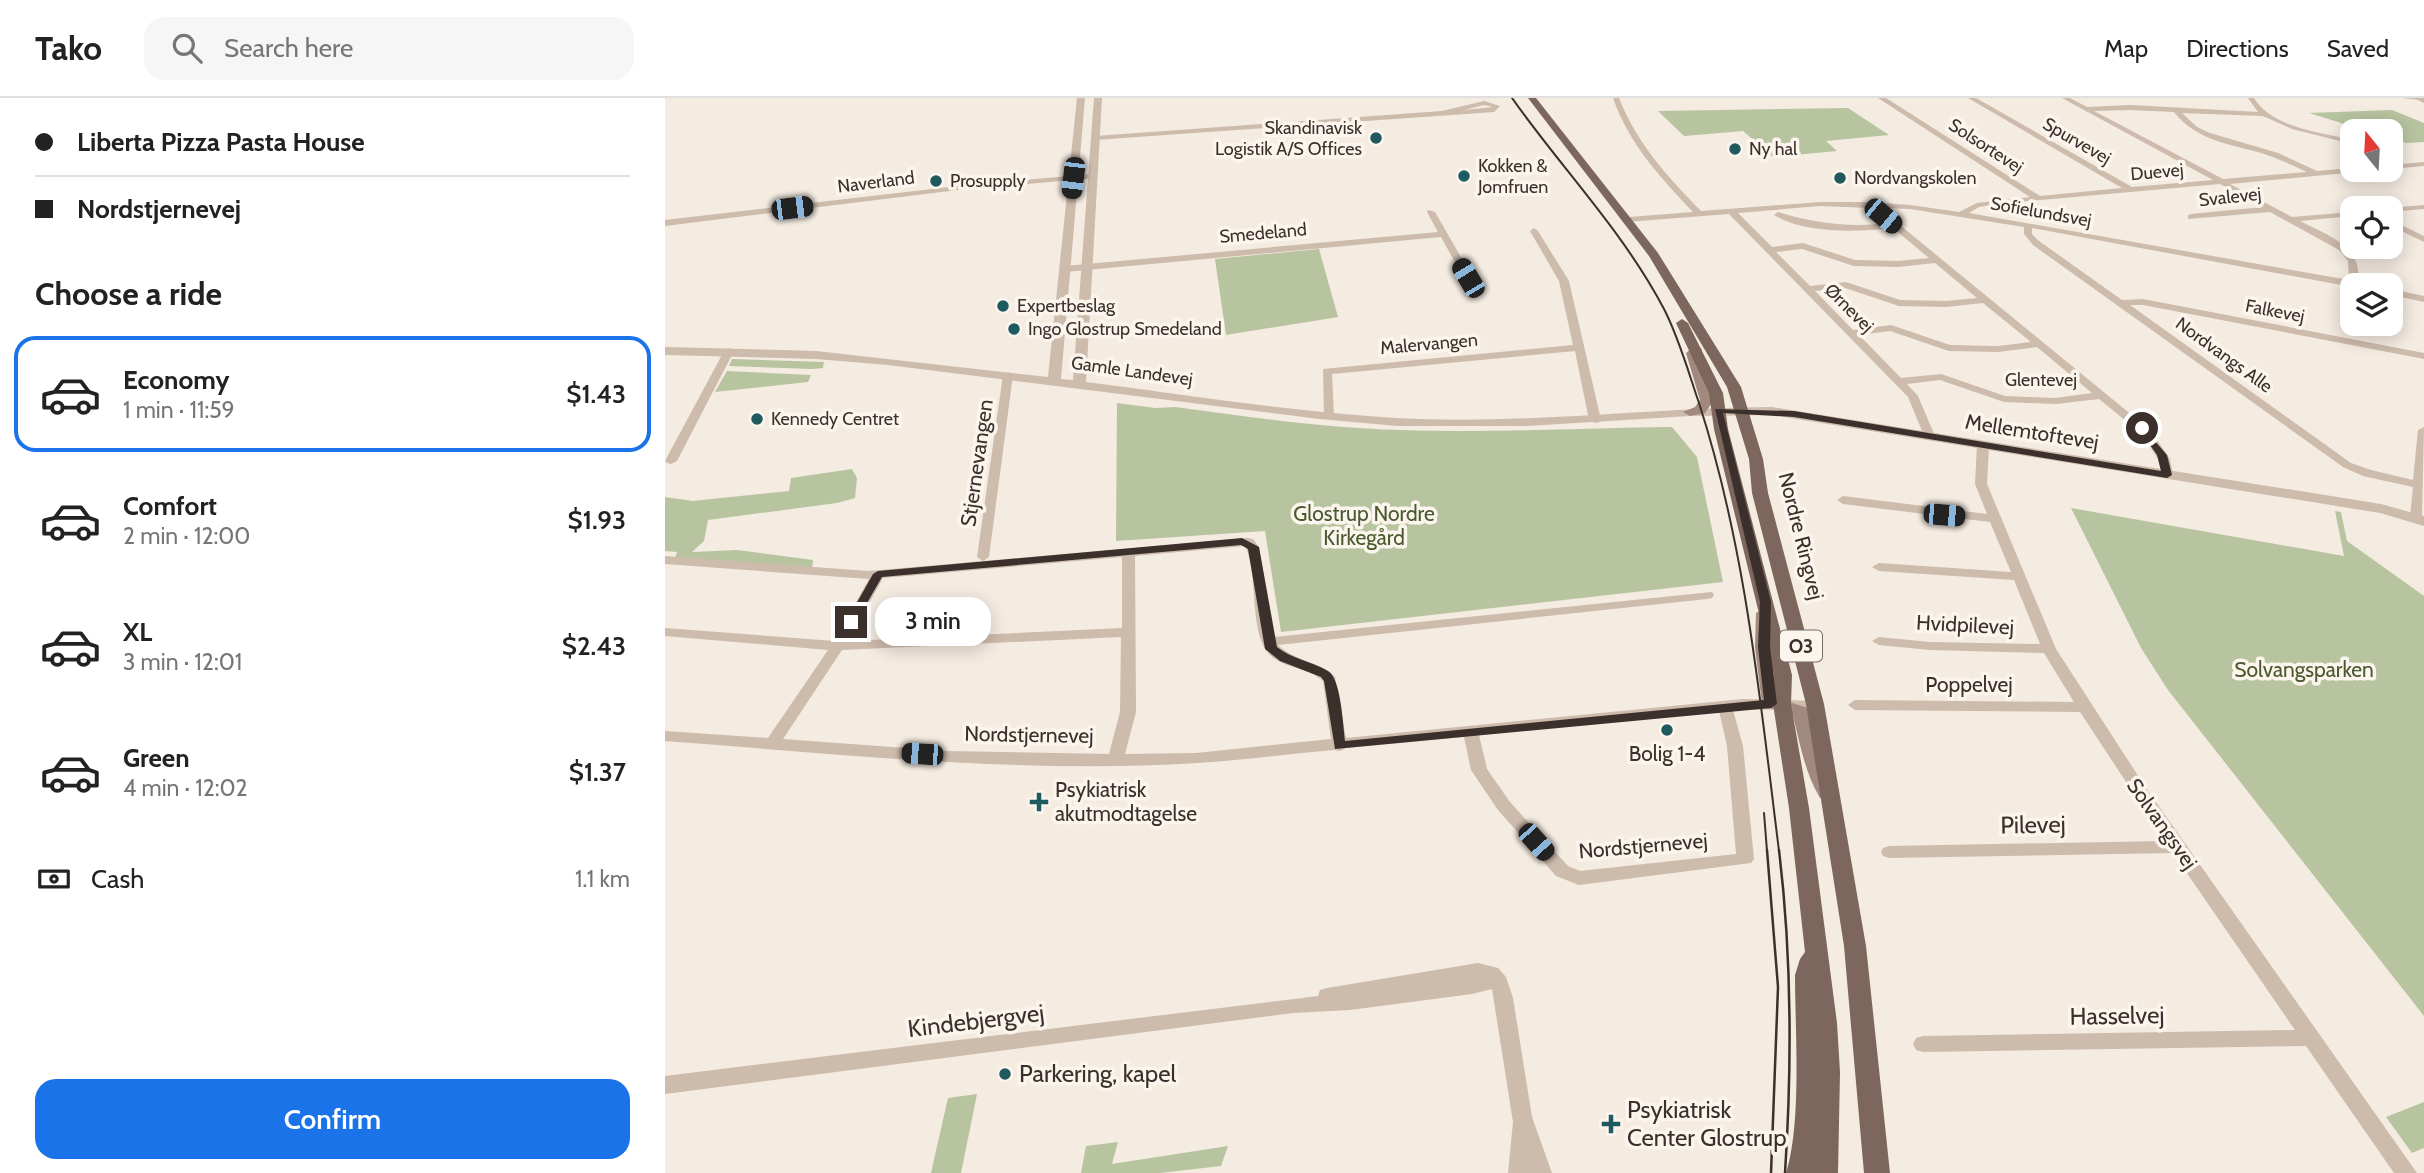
<!DOCTYPE html>
<html lang="en">
<head>
<meta charset="utf-8">
<style>
	body { margin:0; font-family:Cabin,sans-serif; background:#f6f6f6; color:#222; height:100vh; display:flex; flex-direction:column; font-size:26px; white-space:nowrap }
	* { box-sizing:border-box; margin:0 }
	p { font-size:23px; color:#767676 }
	.icon { flex:none; width:38px; height:38px; fill:none; stroke:currentColor; stroke-width:2; stroke-linecap:round; stroke-linejoin:round }
	.map { position:relative; flex:1; overflow:hidden }
	.side { display:flex; flex-direction:column; background:#fff; width:665px }
	.side>* { flex:none }
	.top-card { display:grid; align-content:center; height:154px; padding:0 35px; background:#fff }
	.needle { width:46px; rotate:342deg }
	.tools { position:absolute; left:1675px; top:21px; display:grid; gap:14px }
	.tools a { display:grid; place-items:center; width:63px; height:63px; border-radius:14px; background:#fff; box-shadow:0 4px 18px #0003; font-size:35px }
	.end { position:absolute; width:32px; height:32px; margin:-16px; border:9px solid #3b302b; background:#fff; box-shadow:0 0 0 4px #fff }
	.from { border-radius:50% }
	.bubble { position:absolute; height:49px; border-radius:21px; background:#fff; box-shadow:0 4px 18px #0003; font-size:23px; font-weight:600; line-height:49px; text-align:center }
	.car { position:absolute; width:21px; height:42px; margin:-21px -10px; border-radius:9px; box-shadow:0 0 5px 2px #0007; background:linear-gradient(#222 24%,#8ab4d8 0 40%,#222 0 76%,#8ab4d8 0 86%,#222 0) }
	.top-card b { display:flex; align-items:center; gap:24px; height:66px; font-size:26px }
	.top-card b+b { border-top:2px solid #e0e0e0 }
	.top-card i { width:18px; height:18px; background:#222 }
	ul { padding:0; list-style:none }
	li { display:flex; align-items:center; gap:21px; height:116px; margin:0 14px 10px; padding:0 21px; border:4px solid transparent; border-radius:21px }
	li div { flex:1 }
	li b { display:block; font-size:26px }
	li em { font-style:normal; font-weight:600 }
	li.current { border-color:#1a73e8 }
	li>.icon { width:63px; height:63px; stroke-width:1.5 }
	h2 { padding:0 35px; font-size:32px; line-height:84px }
	.pay { display:flex; align-items:center; gap:18px; height:77px; padding:0 35px; font-size:26px }
	.pay p { margin-inline-start:auto }
	.action { display:flex; gap:14px; margin-top:auto; padding:14px 35px }
	.action a { flex:1; height:80px; border-radius:21px; background:#1a73e8; color:#fff; font-size:28px; font-weight:600; line-height:80px; text-align:center }
	header { display:flex; align-items:center; gap:42px; box-sizing:border-box; height:98px; padding:0 35px; background:#fff; border-bottom:2px solid #e0e0e0 }
	header strong { font-size:33px }
	nav { display:flex; gap:38px; margin-inline-start:auto; font-size:24px }
	.search { width:490px; height:63px; background:#f6f6f6; display:flex; align-items:center; gap:18px; box-sizing:border-box; padding:0 24px; border-radius:21px; color:#767676; font-size:26px }
	main { display:flex; flex:1; min-height:0 }
	.map>svg:first-child { display:block }
	.green { fill:#b8c4a0 }
	.lines { fill:none; stroke-linecap:round; stroke-linejoin:round }
	.minor { fill:#cdbbac; fill-rule:evenodd }
	.tertiary { fill:#cdbbac; fill-rule:evenodd }
	.secondary { fill:#a18a7d; fill-rule:evenodd }
	.primary { fill:#7d675c; fill-rule:evenodd }
	.tram-far1 { stroke:#3b302b; stroke-width:2 }
	.tram { stroke:#3b302b; stroke-width:2.5 }
	.route { fill:#3b302b }
	.poi-dot { fill:#1f5a5e; stroke:#fbf5ee; stroke-width:2.5 }
	.labels { text-anchor:middle; stroke-width:7; stroke-linejoin:round; paint-order:stroke }
	.far-poi-label { font-size:18px; fill:#3b302b; stroke:#fbf5ee; text-anchor:start }
	.far-street-label { font-size:18px; fill:#3b302b; stroke:#fbf5ee }
	.shield { fill:#fbf5ee; stroke:#756b66; stroke-width:2 }
	.shield-label { font-size:19px; font-weight:bold; fill:#3b302b }
	.street-label { font-size:21px; fill:#3b302b; stroke:#fbf5ee }
	.park-label { font-size:21px; fill:#4a5a2e; stroke:#fbf5ee }
	.poi-label { font-size:21px; fill:#3b302b; stroke:#fbf5ee }
	.near-street-label { font-size:24px; fill:#3b302b; stroke:#fbf5ee }
	.near-poi-label { font-size:24px; fill:#3b302b; stroke:#fbf5ee; text-anchor:start }
</style>
</head>
<body>
<header>
<strong>Tako</strong>
<div class="search"><svg class="icon" aria-label="search" viewBox="0 0 24 24"><circle cx="10" cy="10" r="6"/><path d="M15 15l6 6"/></svg>Search here</div>
<nav><a>Map</a><a>Directions</a><a>Saved</a></nav>
</header>
<main>
<section class="side">
<div class="top-card">
<b><i class="from"></i>Liberta Pizza Pasta House</b>
<b><i></i>Nordstjernevej</b>
</div>
<h2>Choose a ride</h2>
<ul>
<li class="current"><svg class="icon" aria-label="car" viewBox="0 0 24 24"><path d="M5 17H2v-5l4-1 3-4h7l3 4 3 1v5h-3M9 17h6M6 11h13"/><circle cx="7" cy="17" r="2"/><circle cx="17" cy="17" r="2"/></svg><div><b>Economy</b><p>1 min · 11:59</p></div><em>$1.43</em></li>
<li><svg class="icon" aria-label="car" viewBox="0 0 24 24"><path d="M5 17H2v-5l4-1 3-4h7l3 4 3 1v5h-3M9 17h6M6 11h13"/><circle cx="7" cy="17" r="2"/><circle cx="17" cy="17" r="2"/></svg><div><b>Comfort</b><p>2 min · 12:00</p></div><em>$1.93</em></li>
<li><svg class="icon" aria-label="car" viewBox="0 0 24 24"><path d="M5 17H2v-5l4-1 3-4h7l3 4 3 1v5h-3M9 17h6M6 11h13"/><circle cx="7" cy="17" r="2"/><circle cx="17" cy="17" r="2"/></svg><div><b>XL</b><p>3 min · 12:01</p></div><em>$2.43</em></li>
<li><svg class="icon" aria-label="car" viewBox="0 0 24 24"><path d="M5 17H2v-5l4-1 3-4h7l3 4 3 1v5h-3M9 17h6M6 11h13"/><circle cx="7" cy="17" r="2"/><circle cx="17" cy="17" r="2"/></svg><div><b>Green</b><p>4 min · 12:02</p></div><em>$1.37</em></li>
</ul>
<div class="pay"><svg class="icon" aria-label="cash" viewBox="0 0 24 24"><path d="M3 7h18v10H3z"/><circle cx="12" cy="12" r="2"/></svg>Cash<p>1.1 km</p></div>
<div class="action"><a>Confirm</a></div>
</section>
<div class="map">
<svg width="1759" height="1075" viewBox="0 0 1759 1075">
	<rect width="100%" height="100%" fill="#f4ebe1"/>
	<path class="green" d="M 1183,10 L 1224,37 L 1161,43 L 1172,53 L 1108,59 L 1078,33 L 1019,38 L 993,13 Z
		M 1727,12 L 1759,25 L 1759,44 L 1741,45 L 1726,40 L 1726,33 L 1702,33 L 1644,15 Z
		M 654,151 L 673,219 L 561,237 L 550,161 Z
		M 67,261 L 159,264 L 158,270 L 147,271 L 64,268 Z
		M 62,273 L 146,277 L 143,284 L 50,294 Z
		M 452,305 L 490,310 L 510,309 C 585,319 659,330 734,332 C 825,335 916,330 1007,329 L 1032,359 L 1058,484 L 616,534 L 600,433 L 451,443 Z
		M 187,371 L 192,380 L 190,400 L 172,405 L 43,422 L 39,443 L 27,454 L 72,452 L 148,462 L 147,471 L 10,460 L 12,454 L 0,453 L 0,399 L 28,403 L 124,393 L 126,380 Z
		M 1406,410 L 1679,458 L 1670,413 L 1676,414 L 1682,443 L 1759,498 L 1759,918 L 1503,592 L 1476,550 Z
		M 312,996 L 296,1075 L 266,1075 L 283,1000 Z
		M 1759,1004 L 1759,1050 L 1747,1055 L 1721,1019 Z
		M 453,1044 L 447,1066 L 563,1048 L 556,1068 L 495,1075 L 416,1075 L 421,1048 Z"/>
	<g class="lines">
		<path class="minor" d="M 948,0 L 954,0 C 972,46 1003,79 1036,113 L 1155,104 L 1204,104 L 1245,107 L 1294,114 L 1312,105 L 1365,99 L 1213,0 L 1221,0 L 1375,98 L 1457,90 L 1303,0 L 1311,0 L 1467,89 L 1548,82 L 1397,0 L 1405,0 L 1422,9 L 1466,7 L 1593,14 L 1583,0 L 1589,0 C 1607,30 1656,34 1687,42 L 1687,46 L 1627,31 L 1598,18 L 1517,15 L 1532,29 L 1545,35 L 1613,55 L 1652,73 L 1687,70 L 1695,72 L 1691,74 L 1565,86 L 1627,119 L 1687,114 L 1687,118 L 1635,123 C 1662,137 1698,148 1693,184 L 1698,187 L 1687,189 L 1367,130 L 1367,136 L 1374,143 L 1457,202 L 1478,201 L 1759,255 L 1759,261 L 1478,207 L 1465,207 L 1686,365 L 1706,372 L 1748,382 L 1753,332 L 1759,329 L 1757,419 L 1751,423 L 1745,419 L 1748,389 L 1698,378 L 1678,369 L 1368,147 L 1359,136 L 1359,129 L 1245,111 L 1214,110 L 1485,332 L 1505,361 L 1508,377 L 1506,380 L 1498,380 L 1493,361 L 1477,336 L 1434,301 L 1391,306 L 1339,304 L 1275,282 L 1242,286 L 1253,298 L 1270,338 L 1268,340 L 1260,340 L 1243,299 L 1064,116 L 961,124 L 960,122 L 964,119 L 1028,114 C 995,79 964,46 948,0 ZM 1466,12 L 1509,14 C 1531,42 1564,46 1596,55 C 1612,60 1627,67 1642,74 L 1558,81 L 1429,13 ZM 1555,86 L 1598,109 L 1526,116 L 1523,117 L 1523,121 L 1605,114 L 1674,152 L 1683,163 L 1684,182 L 1304,115 L 1314,109 L 1331,106 ZM 1155,108 L 1204,110 L 1222,125 C 1184,130 1150,125 1113,114 L 1109,117 C 1139,136 1193,134 1228,130 L 1264,160 L 1233,163 L 1190,162 L 1138,145 L 1107,149 L 1073,115 ZM 1137,151 L 1189,168 L 1233,169 L 1270,165 L 1312,200 L 1281,203 L 1235,202 L 1181,184 L 1145,188 L 1111,154 ZM 1180,190 L 1234,208 L 1281,209 L 1318,205 L 1366,244 L 1333,248 L 1285,247 L 1226,227 L 1188,232 L 1150,193 ZM 1225,233 L 1284,253 L 1333,254 L 1372,249 L 1427,295 L 1391,300 L 1340,298 L 1276,276 L 1236,280 L 1194,237 Z
			M 1737,0 L 1757,0 L 1754,2 Z
			M 819,3 L 835,8 L 829,14 L 430,42 L 426,40 L 430,38 L 777,13 ZM 819,7 L 828,9 L 799,12 Z
			M 1759,64 L 1759,68 L 1726,71 L 1726,67 Z
			M 427,76 L 431,78 L 430,80 L 293,92 L 0,128 L 0,122 L 293,88 Z
			M 1759,107 L 1759,111 L 1726,114 L 1726,110 L 1723,110 Z
			M 763,112 L 770,114 L 808,180 L 806,182 L 800,182 L 776,139 L 400,174 L 395,171 L 400,168 L 773,134 L 762,114 Z
			M 1726,122 L 1759,138 L 1759,144 L 1726,128 Z
			M 869,130 L 873,133 L 904,183 L 936,322 L 934,324 L 930,325 L 924,322 L 910,253 L 667,276 L 669,318 L 667,320 L 659,320 L 658,271 L 908,247 L 894,183 L 865,133 Z
			M 1726,191 L 1759,198 L 1759,204 L 1726,197 Z
			M 64,250 L 69,253 L 12,363 L 6,366 L 2,365 L 0,363 L 59,253 Z
			M 343,274 L 348,277 L 324,459 L 318,463 L 312,459 L 338,277 Z
			M 1318,344 L 1324,347 L 1322,386 L 1391,551 L 1481,690 L 1752,1075 L 1729,1075 L 1641,948 L 1258,954 L 1251,952 L 1248,946 L 1251,940 L 1258,938 L 1630,932 L 1508,755 L 1224,760 L 1218,758 L 1216,754 L 1218,750 L 1224,748 L 1500,743 L 1415,614 L 1190,612 L 1183,607 L 1190,602 L 1409,604 L 1379,555 L 1265,552 L 1214,547 L 1207,543 L 1214,539 L 1265,544 L 1375,546 L 1349,482 L 1214,473 L 1207,469 L 1214,465 L 1346,474 L 1325,424 L 1178,406 L 1172,402 L 1178,398 L 1322,416 L 1310,386 L 1312,347 Z
			M 583,440 L 588,441 L 594,449 L 609,539 L 1047,494 L 1049,497 L 1047,500 L 1042,501 L 613,547 C 629,563 654,563 670,579 L 681,640 L 1078,601 L 1155,603 L 1157,606 L 1150,611 L 1068,612 L 1078,648 L 1089,761 L 1086,765 L 914,787 L 891,778 L 833,712 L 806,672 L 799,639 L 681,650 L 675,653 L 669,652 C 624,656 578,662 532,665 C 358,676 174,656 0,643 L 0,633 L 103,640 L 163,552 L 0,538 L 0,530 L 169,543 L 204,481 L 0,466 L 0,458 L 204,473 ZM 580,448 C 594,476 583,535 605,557 C 620,571 643,569 658,583 L 666,641 L 531,655 L 460,656 L 471,614 L 470,458 ZM 457,459 L 457,530 L 183,543 L 218,480 ZM 456,539 L 455,614 L 444,656 L 282,653 L 118,641 L 177,552 ZM 1054,613 L 1062,648 L 1071,756 L 915,773 L 903,768 L 845,704 L 822,671 L 814,637 Z
			M 813,865 L 833,870 L 841,879 L 848,900 L 867,1019 L 887,1075 L 865,1075 L 865,1073 L 865,1075 L 843,1075 L 848,1024 L 827,891 L 807,896 L 685,912 L 628,915 L 0,996 L 0,978 L 653,898 L 655,892 L 662,890 Z"/>
		<path class="tertiary" d="M 412,0 L 420,0 L 396,281 L 408,282 L 429,0 L 437,0 L 421,284 C 524,297 627,314 731,320 C 856,327 982,310 1107,309 L 1716,406 L 1759,418 L 1759,428 L 1715,415 L 1107,317 L 1025,318 L 862,328 L 733,328 L 654,321 L 223,267 L 151,261 L 0,257 L 0,249 L 151,253 L 383,279 Z
			M 1749,0 L 1759,0 L 1759,5 Z"/>
		<path class="secondary" d="M 1031,247 L 1037,251 L 1034,256 L 1049,302 L 1040,315 L 1025,318 L 1018,314 L 1030,309 L 1035,302 L 1021,255 Z
			M 1100,510 L 1109,515 L 1108,549 L 1115,601 L 1143,610 L 1145,614 L 1162,673 L 1172,695 L 1169,700 L 1155,700 C 1140,675 1135,646 1128,618 L 1111,611 L 1099,610 L 1097,606 L 1090,549 L 1091,515 Z"/>
		<path class="primary" d="M 863,0 L 871,0 L 993,155 L 1076,289 L 1098,361 L 1103,395 L 1159,606 L 1201,848 L 1225,1075 L 1199,1075 L 1179,848 L 1141,606 L 1087,395 L 1084,361 L 1062,289 L 984,158 Z
			M 1017,221 L 1023,225 L 1058,295 L 1063,331 L 1127,577 L 1126,606 L 1144,710 L 1172,925 L 1175,974 L 1173,1075 L 1121,1075 C 1137,1024 1130,933 1130,877 L 1135,861 L 1140,854 L 1124,710 L 1108,606 L 1109,577 L 1049,331 L 1044,295 L 1011,225 Z"/>
		<path class="tram-far1" d="M 847,0 C 897,71 958,133 999,211 C 1014,240 1023,273 1034,305 C 1081,450 1095,602 1114,753
			M 1099,715 L 1102,753"/>
		<path class="tram" d="M 1102,752 L 1113,889 L 1106,1075
			M 1114,752 C 1127,859 1127,967 1120,1075"/>
	</g>
	<path class="route" d="M 1050,311 L 1129,313 L 1496,373 L 1492,357 L 1473,330 L 1477,328 L 1502,357 L 1507,377 L 1502,380 L 1129,319 L 1058,315 L 1106,504 L 1105,549 L 1112,606 L 1106,610 L 670,651 L 659,583 L 656,579 L 615,563 L 600,551 L 583,451 L 576,447 L 217,479 L 190,526 L 181,524 L 208,476 L 213,473 L 577,440 L 594,449 L 612,549 C 627,561 646,563 663,573 C 676,580 678,627 680,643 L 1099,602 L 1093,549 L 1095,504 Z"/>
	<g class="poi-dot">
		<circle cx="711" cy="40" r="7"/>
		<circle cx="1070" cy="51" r="7"/>
		<circle cx="799" cy="78" r="7"/>
		<circle cx="1175" cy="80" r="7"/>
		<circle cx="271" cy="83" r="7"/>
		<circle cx="338" cy="208" r="7"/>
		<circle cx="349" cy="231" r="7"/>
		<circle cx="92" cy="321" r="7"/>
		<circle cx="1002" cy="632" r="7"/>
		<path d="M370.5 693.5h7v7h7v7h-7v7h-7v-7h-7v-7h7z"/>
		<circle cx="340" cy="976" r="7"/>
		<path d="M942.5 1015.5h7v7h7v7h-7v7h-7v-7h-7v-7h7z"/>
	</g>
	<g class="labels">
		<g class="far-poi-label">
			<text x="697" y="36" text-anchor="end">Skandinavisk<tspan x="697" dy="21">Logistik A/S Offices</tspan></text>
			<text x="1084" y="57">Ny hal</text>
			<text x="813" y="74">Kokken &amp;<tspan x="813" dy="21">Jomfruen</tspan></text>
			<text x="1189" y="86">Nordvangskolen</text>
			<text x="285" y="89">Prosupply</text>
			<text x="352" y="214">Expertbeslag</text>
			<text x="363" y="237">Ingo Glostrup Smedeland</text>
			<text x="106" y="327">Kennedy Centret</text>
		</g>
		<g class="far-street-label">
			<text transform="translate(1412 43) rotate(30)" y="6">Spurvevej</text>
			<text transform="translate(1321 48) rotate(33)" y="6">Solsortevej</text>
			<text transform="translate(1492 74) rotate(-5)" y="6">Duevej</text>
			<text transform="translate(211 84) rotate(-7)" y="6">Naverland</text>
			<text transform="translate(1565 99) rotate(-6)" y="6">Svalevej</text>
			<text transform="translate(1376 114) rotate(10)" y="6">Sofielundsvej</text>
			<text transform="translate(598 135) rotate(-5)" y="6">Smedeland</text>
			<text transform="translate(1184 210) rotate(45)" y="6">Ørnevej</text>
			<text transform="translate(1610 213) rotate(11)" y="6">Falkevej</text>
			<text transform="translate(764 246) rotate(-5)" y="6">Malervangen</text>
			<text transform="translate(1559 257) rotate(36)" y="6">Nordvangs Alle</text>
			<text transform="translate(467 273) rotate(8)" y="6">Gamle Landevej</text>
			<text x="1376" y="288">Glentevej</text>
		</g>
		<rect class="shield" x="1115" y="532.5" width="42" height="31" rx="5"/>
		<g class="shield-label">
			<text x="1136" y="555">O3</text>
		</g>
		<g class="street-label">
			<text transform="translate(1367 334) rotate(9)" y="7">Mellemtoftevej</text>
			<text transform="translate(312 365) rotate(-82)" y="7">Stjernevangen</text>
			<text transform="translate(1136 438) rotate(76)" y="7">Nordre Ringvej</text>
			<text transform="translate(1300 527) rotate(3)" y="7">Hvidpilevej</text>
			<text x="1304" y="594">Poppelvej</text>
			<text transform="translate(364 637) rotate(1)" y="7">Nordstjernevej</text>
			<text transform="translate(1497 726) rotate(55)" y="7">Solvangsvej</text>
			<text transform="translate(978 748) rotate(-5)" y="7">Nordstjernevej</text>
		</g>
		<g class="park-label">
			<text x="699" y="423">Glostrup Nordre<tspan x="699" dy="24">Kirkegård</tspan></text>
			<text x="1639" y="579">Solvangsparken</text>
		</g>
		<g class="poi-label">
			<text x="1002" y="663">Bolig 1-4</text>
			<text x="390" y="699" text-anchor="start">Psykiatrisk<tspan x="390" dy="24">akutmodtagelse</tspan></text>
		</g>
		<g class="near-street-label">
			<text transform="translate(1368 727) rotate(-1)" y="8">Pilevej</text>
			<text transform="translate(1452 918) rotate(-1)" y="8">Hasselvej</text>
			<text transform="translate(311 923) rotate(-7)" y="8">Kindebjergvej</text>
		</g>
		<g class="near-poi-label">
			<text x="354" y="984">Parkering, kapel</text>
			<text x="962" y="1020">Psykiatrisk<tspan x="962" dy="28">Center Glostrup</tspan></text>
		</g>
	</g>
</svg>
<div class="tools">
<a><svg class="needle" viewBox="-14 -14 28 28"><path d="M0-13l5 13h-10z" fill="#e53935"/><path d="M0 13l5-13h-10z" fill="#767676"/></svg></a>
<a><svg class="icon" aria-label="locate" viewBox="0 0 24 24"><circle cx="12" cy="12" r="6"/><path d="M12 2v4M12 18v4M2 12h4M18 12h4"/></svg></a>
<a><svg class="icon" aria-label="layers" viewBox="0 0 24 24"><path d="M12 4l9 5-9 5-9-5zM3 14l9 5 9-5"/></svg></a>
</div>
<i class="end from" style="left:1477px;top:330px"></i>
<i class="end" style="left:186px;top:524px"></i>
<div class="bubble" style="left:210px;top:499px;width:116px">3 min</div>
<i class="car" style="left:408px;top:80px;rotate:187deg"></i>
<i class="car" style="left:127px;top:110px;rotate:83deg"></i>
<i class="car" style="left:1218px;top:118px;rotate:130deg"></i>
<i class="car" style="left:803px;top:180px;rotate:329deg"></i>
<i class="car" style="left:1279px;top:417px;rotate:95deg"></i>
<i class="car" style="left:257px;top:656px;rotate:274deg"></i>
<i class="car" style="left:871px;top:744px;rotate:138deg"></i>
</div>
</main>
</body>
</html>
